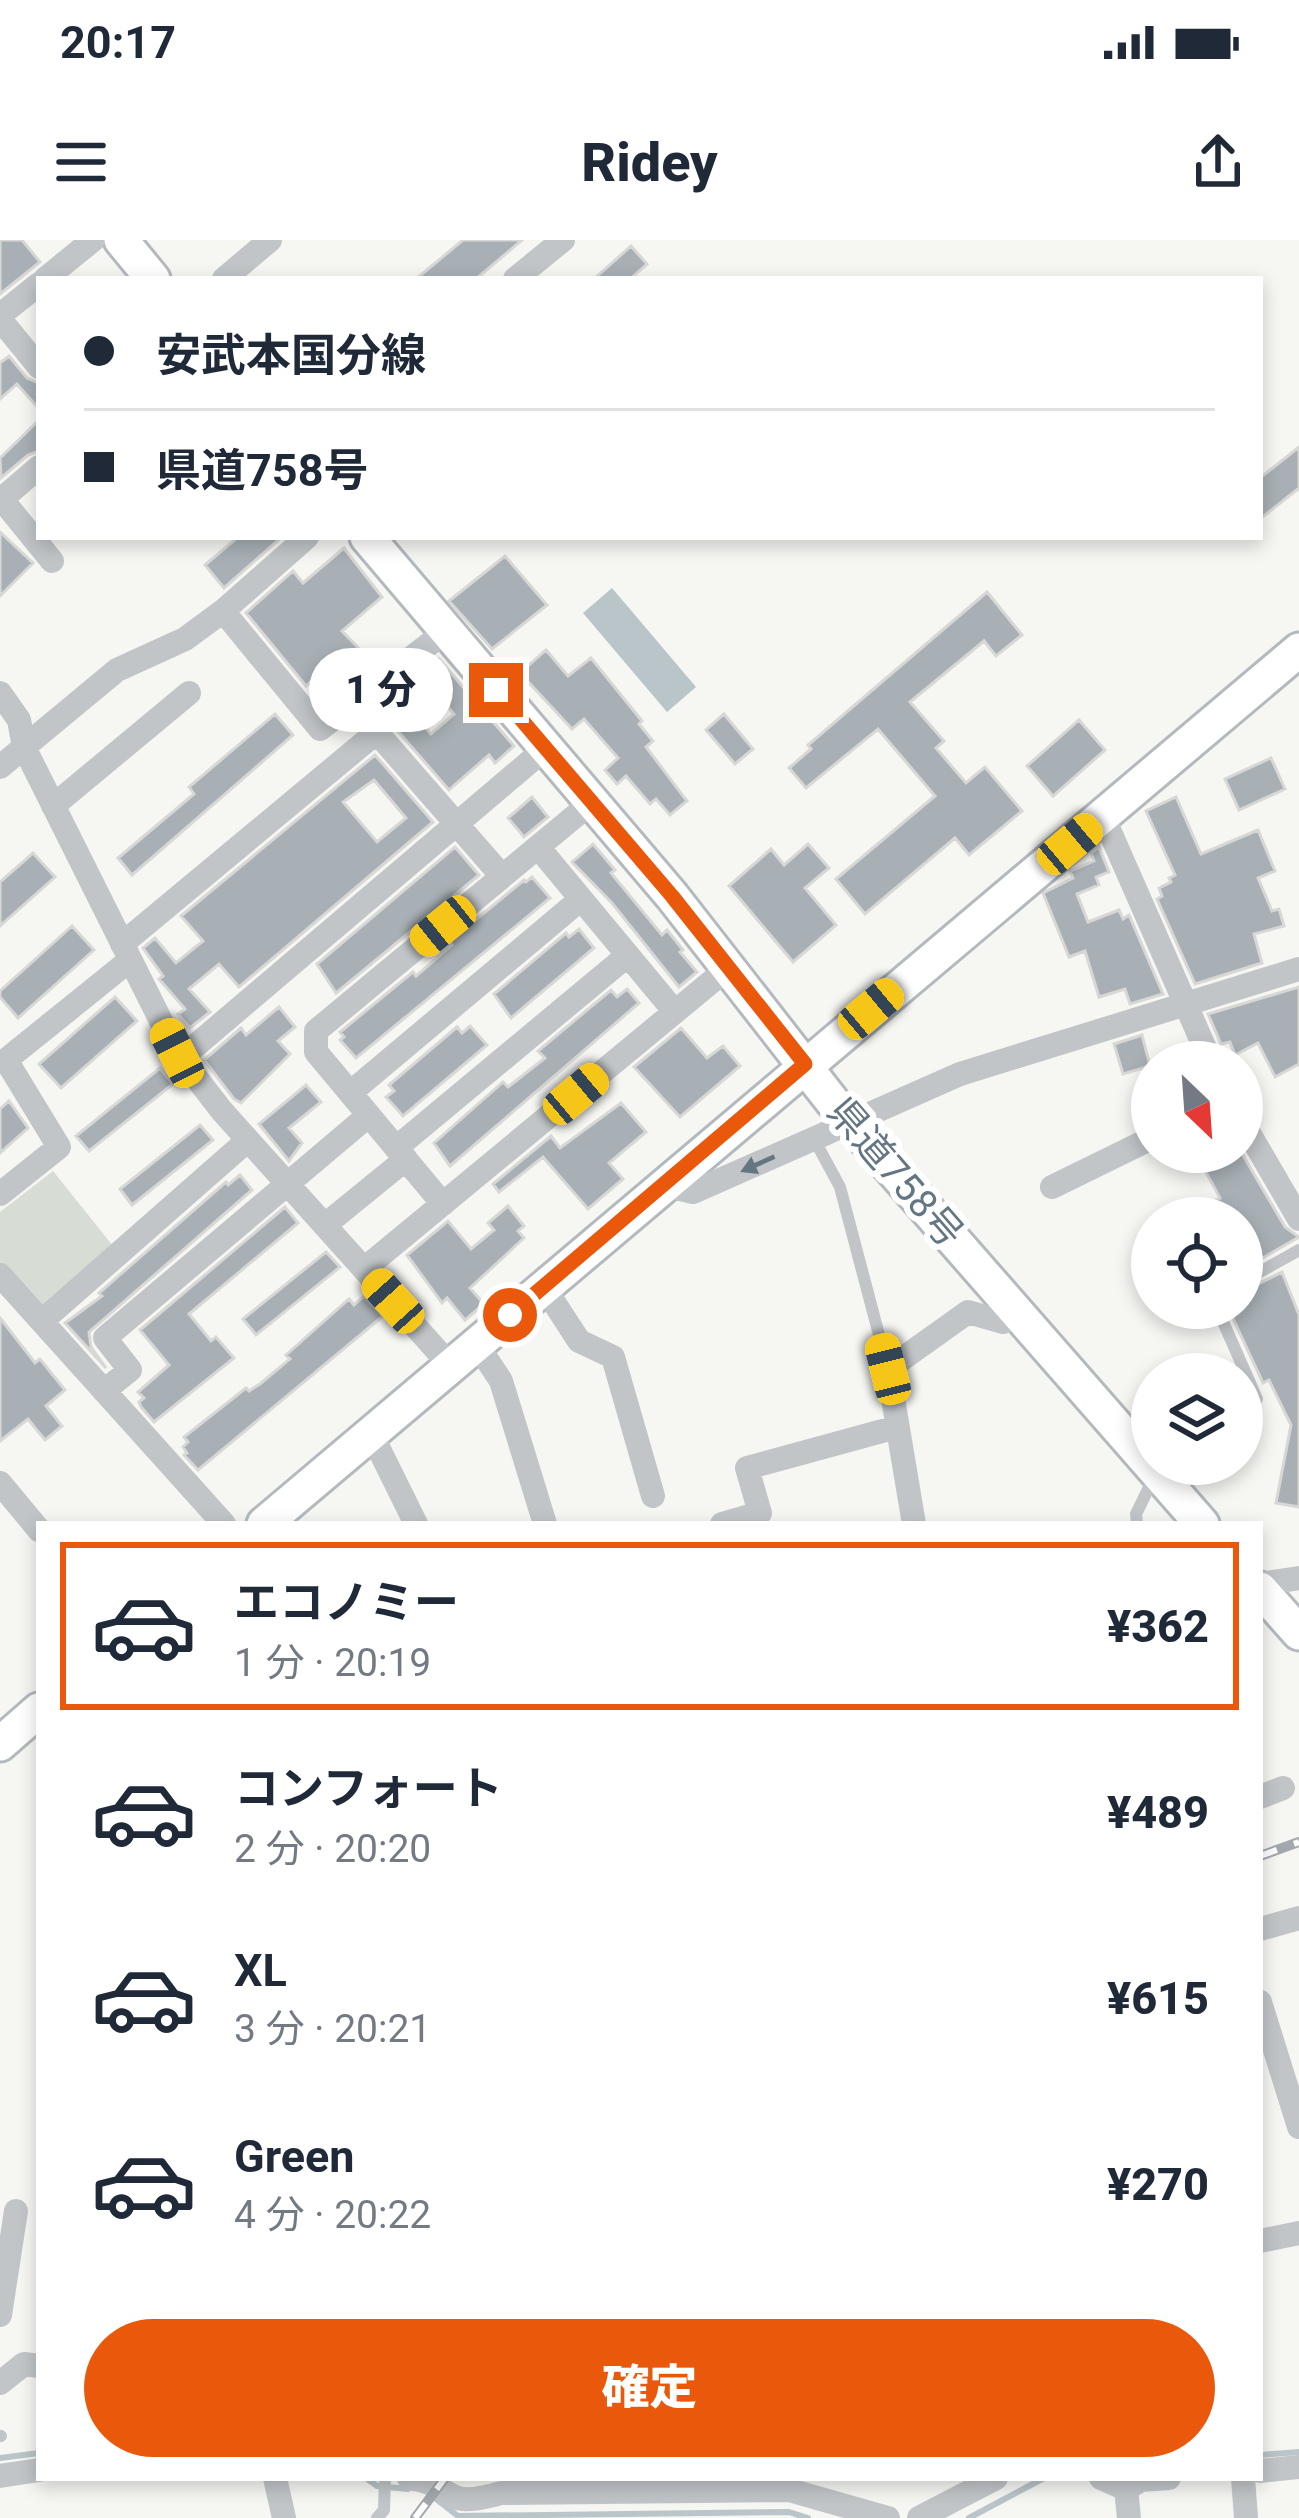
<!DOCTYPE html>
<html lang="ja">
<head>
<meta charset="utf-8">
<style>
	body { margin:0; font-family:Roboto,"Noto Sans JP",sans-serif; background:#f2f2f3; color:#1f2937; height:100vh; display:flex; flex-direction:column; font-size:45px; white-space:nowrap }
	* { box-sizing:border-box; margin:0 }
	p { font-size:39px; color:#747a83 }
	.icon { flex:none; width:66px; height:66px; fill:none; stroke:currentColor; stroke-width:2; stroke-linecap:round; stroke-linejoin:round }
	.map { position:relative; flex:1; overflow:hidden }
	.side { position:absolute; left:36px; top:1281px; width:1227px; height:960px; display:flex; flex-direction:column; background:#fff; border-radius:0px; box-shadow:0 6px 18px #0003 }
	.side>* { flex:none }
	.banner { position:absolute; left:36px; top:36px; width:1227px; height:264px; border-radius:0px; box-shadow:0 6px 18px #0003; display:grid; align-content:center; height:264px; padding:0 48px; background:#fff }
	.needle { width:78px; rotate:155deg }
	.fabs { position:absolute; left:1131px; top:801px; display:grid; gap:24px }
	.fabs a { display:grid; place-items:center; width:132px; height:132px; border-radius:50%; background:#fff; box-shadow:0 6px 18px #0003; font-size:60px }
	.end { position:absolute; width:54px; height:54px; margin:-27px; border:15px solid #ea580c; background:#fff; box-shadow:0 0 0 6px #fff }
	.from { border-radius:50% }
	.bubble { position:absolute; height:84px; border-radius:42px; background:#fff; box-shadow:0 6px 18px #0003; font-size:39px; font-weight:800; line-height:84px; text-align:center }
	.car { position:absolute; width:36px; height:72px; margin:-36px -18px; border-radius:15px; box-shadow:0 0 9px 3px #0007; background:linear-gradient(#f5c518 24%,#345 0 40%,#f5c518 0 76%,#345 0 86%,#f5c518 0) }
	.banner b { display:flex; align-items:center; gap:42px; height:114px; font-size:45px }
	.banner b+b { border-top:3px solid #e0e1e3 }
	.banner i { width:30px; height:30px; background:#1f2937 }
	ul { padding:21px 0 0; list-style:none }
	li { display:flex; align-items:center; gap:36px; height:168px; margin:0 24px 18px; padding:0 24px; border:6px solid transparent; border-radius:0px }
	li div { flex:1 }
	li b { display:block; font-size:45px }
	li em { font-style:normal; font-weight:800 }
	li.active { border-color:#ea580c }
	li>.icon { width:108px; height:108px; stroke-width:1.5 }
	.button { display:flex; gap:24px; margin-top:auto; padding:24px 48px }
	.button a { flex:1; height:138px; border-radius:72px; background:#ea580c; color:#fff; font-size:48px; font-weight:800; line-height:138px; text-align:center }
	.status { display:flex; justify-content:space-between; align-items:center; height:84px; padding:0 60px; background:#fff; direction:ltr }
	.status svg { height:33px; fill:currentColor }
	header { display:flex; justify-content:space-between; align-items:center; height:156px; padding:0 48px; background:#fff; font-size:54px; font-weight:800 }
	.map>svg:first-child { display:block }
	.green { fill:#d7ddd4 }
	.water { fill:#b9c5c9 }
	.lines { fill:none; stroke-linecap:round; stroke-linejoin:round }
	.stream { stroke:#b9c5c9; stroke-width:6 }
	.building { fill:#a8b0b5; stroke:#d7d7d5; stroke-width:3; fill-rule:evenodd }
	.secondary-casing { stroke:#b3b9bd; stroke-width:39 }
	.service { stroke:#c1c5c8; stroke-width:12 }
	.minor { stroke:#c1c5c8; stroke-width:24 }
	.secondary { stroke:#fff; stroke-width:33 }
	.rail-casing { stroke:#a2a8ad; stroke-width:10 }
	.rail { stroke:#fff; stroke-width:6; stroke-dasharray:18; stroke-linecap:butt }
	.oneway { fill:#657683 }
	.route { stroke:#ea580c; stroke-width:15 }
	.labels { text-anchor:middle; stroke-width:12; stroke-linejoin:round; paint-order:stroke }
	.street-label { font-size:39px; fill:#657683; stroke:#fff }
</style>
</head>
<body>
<div class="status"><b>20:17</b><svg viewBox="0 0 49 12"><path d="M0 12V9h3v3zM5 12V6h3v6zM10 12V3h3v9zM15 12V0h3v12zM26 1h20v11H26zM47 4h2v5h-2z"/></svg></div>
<header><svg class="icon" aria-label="menu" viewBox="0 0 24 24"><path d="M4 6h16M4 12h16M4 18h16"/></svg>Ridey<svg class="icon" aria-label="share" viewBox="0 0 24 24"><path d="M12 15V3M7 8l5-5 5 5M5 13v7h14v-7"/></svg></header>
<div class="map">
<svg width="1299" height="2278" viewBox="0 0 1299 2278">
	<rect width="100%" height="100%" fill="#f6f6f3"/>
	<path class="green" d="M 53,931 L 117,1011 L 34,1076 L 0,1033 L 0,972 Z"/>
	<path class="water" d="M 612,348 L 696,447 L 667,472 L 583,373 Z"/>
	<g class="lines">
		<path class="stream" d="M 1260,2215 L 1299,2212
			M 0,2218 L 39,2213
			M 366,2238 L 377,2246 L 408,2249
			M 436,2259 L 458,2276 L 789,2272 L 808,2278
			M 969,2278 L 1044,2238"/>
	</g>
	<path class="building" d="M 0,0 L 22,0 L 40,22 L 0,54 Z
		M 463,0 L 522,0 L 476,39 L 416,39 Z
		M 631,6 L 647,24 L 630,39 L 594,39 Z
		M 9,116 L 27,138 L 39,143 L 39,169 L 17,144 L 0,159 L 0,123 Z
		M 39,180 L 39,211 L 28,215 L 1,238 L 0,218 Z
		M 1299,207 L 1299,248 L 1260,279 L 1260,238 Z
		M 0,292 L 33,323 L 0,356 Z
		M 238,297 L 282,297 L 224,348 L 205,325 Z
		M 344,308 L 382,357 L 342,391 L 375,425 L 336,456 L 319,435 L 306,446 L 246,373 L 293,331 L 303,343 Z
		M 505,316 L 547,365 L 492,409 L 449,361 Z
		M 987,352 L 1022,395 L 996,416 L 984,401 L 910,462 L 944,501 L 936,508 L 966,543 L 985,527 L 1022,571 L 969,615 L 955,598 L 865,674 L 836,639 L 935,556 L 878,489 L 806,548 L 789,528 L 811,509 L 808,505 Z
		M 546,410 L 568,436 L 591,418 L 642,481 L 639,484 L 653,501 L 646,507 L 687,561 L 670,575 L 656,559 L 650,564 L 626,536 L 617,544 L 605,530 L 618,518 L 584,479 L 572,489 L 520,433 Z
		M 439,419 L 514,506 L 495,523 L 489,515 L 449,550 L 376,466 L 395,452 L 431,494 L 454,474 L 421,435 Z
		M 275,474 L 293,495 L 132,635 L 118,618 L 194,554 L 189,547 Z
		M 724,474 L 753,509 L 735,524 L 706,490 Z
		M 1079,480 L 1105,510 L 1053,556 L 1027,526 Z
		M 375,515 L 433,582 L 239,747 L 219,724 L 189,749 L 210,772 L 190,788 L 178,774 L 185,769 L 159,739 L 163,736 L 143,708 L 155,698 L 176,723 L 203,701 L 181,676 ZM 374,540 L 406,578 L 377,602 L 343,562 Z
		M 1271,518 L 1285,549 L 1239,570 L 1225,539 Z
		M 532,557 L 548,577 L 524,597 L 508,578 Z
		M 1176,557 L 1201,614 L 1258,590 L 1275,631 L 1258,638 L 1272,671 L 1279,669 L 1284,686 L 1254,694 L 1262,723 L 1195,744 L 1157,659 L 1162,656 L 1159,648 L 1171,642 L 1169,638 L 1175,635 L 1146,571 Z
		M 593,604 L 615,630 L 611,633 L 662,695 L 667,690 L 683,710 L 680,712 L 697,732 L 679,747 L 612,663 L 572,622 Z
		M 808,604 L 829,628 L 805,648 L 836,685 L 793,722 L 729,646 L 771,609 L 784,625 Z
		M 455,607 L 479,635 L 336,753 L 317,724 Z
		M 1099,607 L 1109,632 L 1096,637 L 1099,645 L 1077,654 L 1088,682 L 1119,670 L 1123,679 L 1129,675 L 1163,754 L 1130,764 L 1125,749 L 1099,757 L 1085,711 L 1069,717 L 1043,653 L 1073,638 L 1070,631 L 1094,621 L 1091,613 Z
		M 33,613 L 55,637 L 0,686 L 0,642 Z
		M 532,637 L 550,658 L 356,818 L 340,800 L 344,797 L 340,792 L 413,732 L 416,736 L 452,705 L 450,701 L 524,640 L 526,642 Z
		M 72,686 L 94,710 L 18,778 L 0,757 L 0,751 Z
		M 579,689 L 594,708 L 511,778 L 494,754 L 566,693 L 569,697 Z
		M 1299,747 L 1299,824 L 1275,837 L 1258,803 L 1235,815 L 1230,802 L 1221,804 L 1208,774 Z
		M 627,749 L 639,763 L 450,926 L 434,903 L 503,842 L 508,847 L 545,818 L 538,811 L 611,750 L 617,757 Z
		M 115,757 L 137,781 L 61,848 L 39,824 Z
		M 279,767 L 295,787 L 278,801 L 290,814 L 241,863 L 234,859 L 204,820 L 241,788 L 246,795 Z
		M 470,786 L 487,805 L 403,876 L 386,857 L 394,851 L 389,845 L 457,787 L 462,793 Z
		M 681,788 L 707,818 L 723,806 L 740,826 L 680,877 L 634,827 Z
		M 1142,795 L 1150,826 L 1123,834 L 1114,804 Z
		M 160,828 L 173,844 L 89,911 L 76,896 Z
		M 306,845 L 321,862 L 289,888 L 302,903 L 289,921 L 259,884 Z
		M 9,861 L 28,888 L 0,913 L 0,869 Z
		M 621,863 L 646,892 L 609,923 L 623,939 L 588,969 L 543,917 L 499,952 L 493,944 L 551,896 L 560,908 Z
		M 200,885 L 213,900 L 132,965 L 120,949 Z
		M 1195,912 L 1241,912 L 1285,987 L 1299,997 L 1242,1030 L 1242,978 L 1179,978 L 1220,958 Z
		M 240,935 L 252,950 L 89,1092 L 91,1107 L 106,1128 L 65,1083 L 102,1056 L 99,1053 L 226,942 L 228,945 Z
		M 508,966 L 524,986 L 518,991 L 524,998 L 470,1048 L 484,1064 L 465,1080 L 447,1058 L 442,1063 L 407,1015 L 448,981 L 471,1009 L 494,990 L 488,983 Z
		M 285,967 L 298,983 L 189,1074 L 211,1101 L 216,1097 L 234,1118 L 154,1182 L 141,1167 L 139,1162 L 144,1158 L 138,1152 L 169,1125 L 140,1090 Z
		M 326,1012 L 340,1027 L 256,1095 L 243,1079 Z
		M 1282,1032 L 1299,1075 L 1299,1267 L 1276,1263 L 1291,1185 L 1269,1140 L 1263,1143 L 1228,1068 L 1242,1068 L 1242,1052 Z
		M 364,1056 L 383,1076 L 198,1230 L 184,1215 L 187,1213 L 183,1207 L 188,1202 L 184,1197 L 246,1148 L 249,1151 L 260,1144 L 290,1119 L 286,1115 L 349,1059 L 354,1065 Z
		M 0,1078 L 35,1123 L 40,1119 L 65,1150 L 46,1166 L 62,1186 L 45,1200 L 28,1179 L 0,1201 Z"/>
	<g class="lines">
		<g class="secondary-casing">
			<path id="secondary" d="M 121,0 L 153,39
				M 367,297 L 672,656 L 832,861 L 1202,1284
				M 264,1284 L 1299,410
				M 1260,1349 L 1299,1393
				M 0,1504 L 39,1470"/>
		</g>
		<path class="service" d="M 814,899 L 840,947 L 888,1129
			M 1242,1042 L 1299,1010
			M 1217,1068 L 1257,1159 L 1242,1173
			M 1137,1284 L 1136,1274 L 1155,1235
			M 0,2196 L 1,2196
			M 377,2278 L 384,2270 L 385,2238"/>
		<path class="minor" d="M 45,39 L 93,0
			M 224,39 L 270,0
			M 515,39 L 563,0
			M 0,75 L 39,44
			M 0,79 L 39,127
			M 0,257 L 52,321
			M 2,259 L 39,227
			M 223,371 L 320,489 L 446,391
			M 0,453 L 19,480 L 24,507 L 177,813 L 222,871 L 450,1125
			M 352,464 L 494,627
			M 0,527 L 117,430 L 185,399 L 223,371 L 307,297
			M 53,566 L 189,453
			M 1103,576 L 1211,822
			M 538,607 L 675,772
			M 122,704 L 377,492
			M 181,818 L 546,508
			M 350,853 L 581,659
			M 1242,881 L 1299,979
			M 396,908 L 628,715
			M 663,945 L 693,952 L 960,834 L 1299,729
			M 1052,947 L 1152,898
			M 0,954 L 59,907 L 6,820 L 130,720
			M 443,964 L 316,812 L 316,791 L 592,562
			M 325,985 L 406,919
			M 364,1029 L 728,728
			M 0,1035 L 224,1284
			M 544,1047 L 579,1101 L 613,1117 L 653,1256
			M 42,1081 L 248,900
			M 476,1103 L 501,1141 L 545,1284
			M 104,1151 L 130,1130 L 105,1098 L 369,875
			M 371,1193 L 416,1284
			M 0,1243 L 39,1290
			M 722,1284 L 760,1273 L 747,1228 L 897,1187
			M 914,1284 L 888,1129 L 968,1072 L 1003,1082 L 1019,1072
			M 1260,1344 L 1299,1338
			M 1260,1557 L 1283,1548
			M 1260,1689 L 1299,1678
			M 1260,1762 L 1299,1887
			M 1260,2001 L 1299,1993
			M 0,2075 L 16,1971
			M 0,2143 L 24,2124 L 39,2126
			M 1260,2231 L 1299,2227
			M 0,2236 L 39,2230
			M 275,2238 L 284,2278
			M 409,2238 C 459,2245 439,2271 501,2253 L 789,2250 L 888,2278
			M 1101,2238 L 1126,2249 L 1129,2278
			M 1243,2238 L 1246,2278
			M 1126,2249 L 1141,2240 L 1169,2238
			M 919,2278 L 996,2238"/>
		<use href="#secondary" class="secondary"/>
		<g class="rail-casing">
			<path id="rail" d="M 1260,1616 L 1299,1602
				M 415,2278 L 445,2238"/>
		</g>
		<use href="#rail" class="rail"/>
	</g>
	<defs><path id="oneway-solid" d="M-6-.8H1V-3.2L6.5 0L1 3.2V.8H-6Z" transform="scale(3)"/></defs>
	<use class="oneway" href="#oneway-solid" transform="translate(758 924) rotate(156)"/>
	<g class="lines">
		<path class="route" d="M 496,450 L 672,656 L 805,824 L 510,1075"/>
	</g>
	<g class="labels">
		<g class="street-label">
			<text transform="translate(896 932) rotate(49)" y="14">県道758号</text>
		</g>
	</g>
</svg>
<div class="fabs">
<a><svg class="needle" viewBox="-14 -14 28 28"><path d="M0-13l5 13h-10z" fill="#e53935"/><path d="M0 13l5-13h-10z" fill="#747a83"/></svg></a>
<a><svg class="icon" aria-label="locate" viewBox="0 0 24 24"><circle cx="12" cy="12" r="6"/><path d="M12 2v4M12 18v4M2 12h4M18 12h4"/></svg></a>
<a><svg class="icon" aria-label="layers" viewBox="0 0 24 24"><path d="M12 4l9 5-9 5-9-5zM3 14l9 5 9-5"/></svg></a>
</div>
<i class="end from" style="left:510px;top:1075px"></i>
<i class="end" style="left:496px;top:450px"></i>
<div class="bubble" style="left:309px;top:408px;width:144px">1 分</div>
<i class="car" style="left:1070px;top:604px;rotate:50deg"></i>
<i class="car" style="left:443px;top:686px;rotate:231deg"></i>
<i class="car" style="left:871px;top:769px;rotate:50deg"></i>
<i class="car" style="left:177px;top:813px;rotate:333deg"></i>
<i class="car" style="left:576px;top:854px;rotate:50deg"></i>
<i class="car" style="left:393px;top:1061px;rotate:318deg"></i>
<i class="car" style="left:888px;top:1129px;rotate:346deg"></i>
<div class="banner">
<b><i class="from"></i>安武本国分線</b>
<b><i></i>県道758号</b>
</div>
<section class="side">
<ul>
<li class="active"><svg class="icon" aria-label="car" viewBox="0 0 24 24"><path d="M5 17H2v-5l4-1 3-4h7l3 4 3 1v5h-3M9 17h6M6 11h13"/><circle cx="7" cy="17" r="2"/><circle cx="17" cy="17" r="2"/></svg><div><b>エコノミー</b><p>1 分 · 20:19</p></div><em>¥362</em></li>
<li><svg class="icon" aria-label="car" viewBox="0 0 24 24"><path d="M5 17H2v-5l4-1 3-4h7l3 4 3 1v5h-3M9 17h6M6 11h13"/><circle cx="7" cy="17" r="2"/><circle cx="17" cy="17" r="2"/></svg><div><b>コンフォート</b><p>2 分 · 20:20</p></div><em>¥489</em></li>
<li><svg class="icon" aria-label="car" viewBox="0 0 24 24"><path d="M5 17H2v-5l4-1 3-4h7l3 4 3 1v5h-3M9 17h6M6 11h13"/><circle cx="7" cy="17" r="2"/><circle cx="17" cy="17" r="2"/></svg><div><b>XL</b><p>3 分 · 20:21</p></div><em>¥615</em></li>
<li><svg class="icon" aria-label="car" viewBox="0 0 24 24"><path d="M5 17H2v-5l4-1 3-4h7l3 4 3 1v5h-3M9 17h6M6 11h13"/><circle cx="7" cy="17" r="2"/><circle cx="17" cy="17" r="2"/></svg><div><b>Green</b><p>4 分 · 20:22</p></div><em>¥270</em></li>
</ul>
<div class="button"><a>確定</a></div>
</section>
</div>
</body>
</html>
